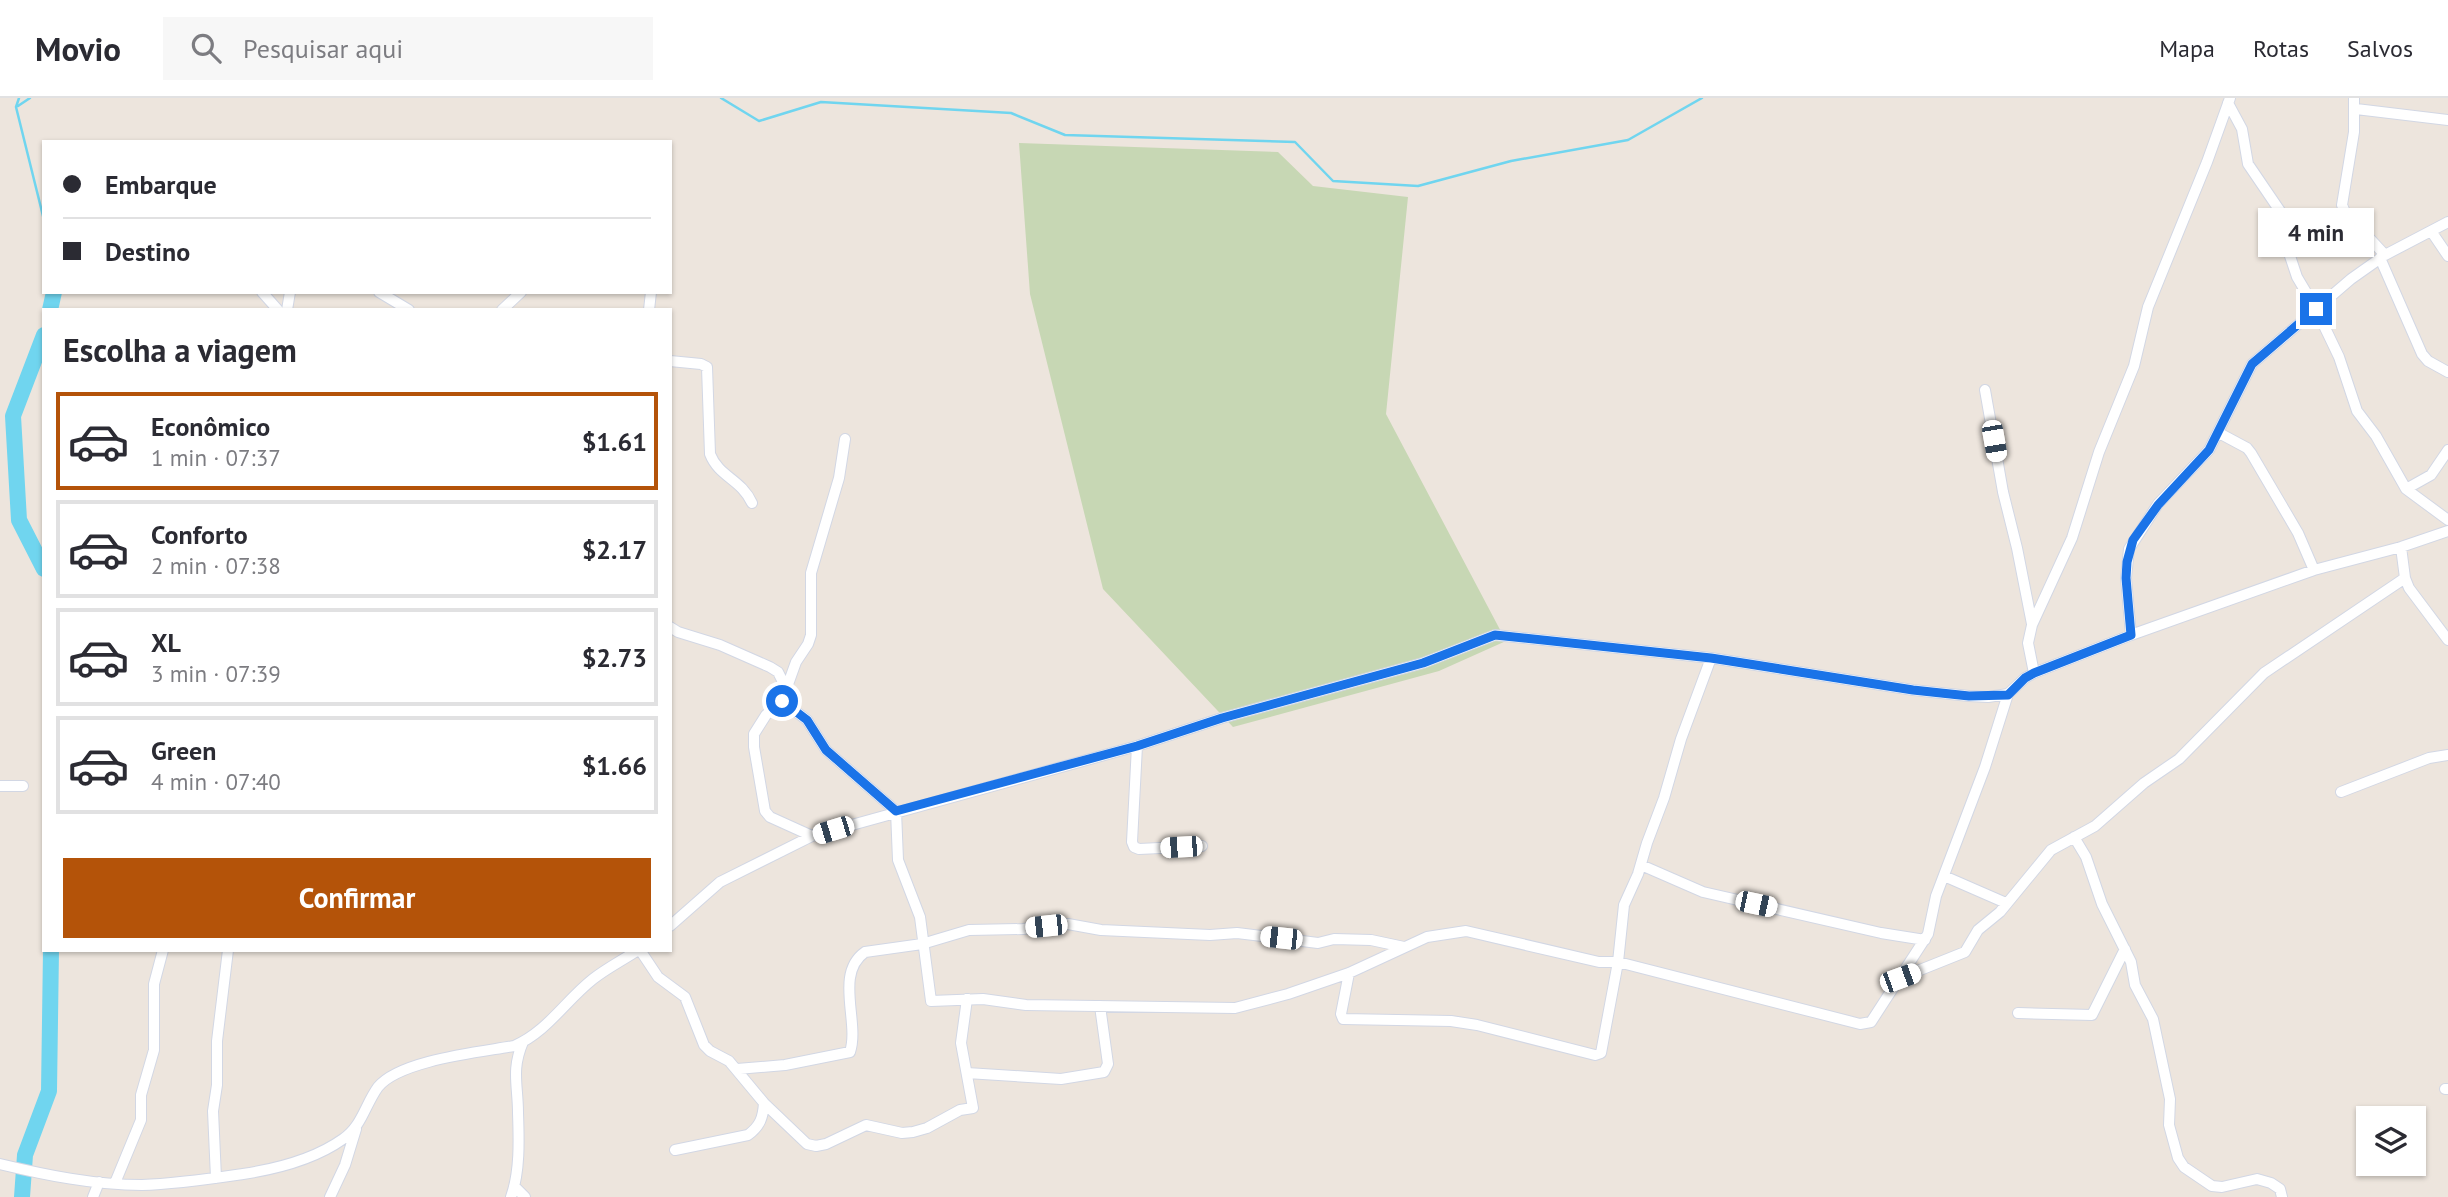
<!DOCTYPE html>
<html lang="pt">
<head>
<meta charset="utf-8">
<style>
	body { margin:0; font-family:"PT Sans",sans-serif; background:#f7f7f7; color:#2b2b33; height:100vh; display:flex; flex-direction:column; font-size:26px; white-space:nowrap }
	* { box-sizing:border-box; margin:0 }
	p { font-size:23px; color:#7c7c81 }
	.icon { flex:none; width:38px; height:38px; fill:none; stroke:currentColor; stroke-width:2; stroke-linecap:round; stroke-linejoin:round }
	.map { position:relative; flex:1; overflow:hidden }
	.panel { position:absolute; left:42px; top:210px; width:630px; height:644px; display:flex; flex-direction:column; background:#fff; border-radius:0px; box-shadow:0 2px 5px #0004 }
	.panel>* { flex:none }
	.banner { position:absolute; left:42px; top:42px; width:630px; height:154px; border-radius:0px; box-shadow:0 2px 5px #0004; display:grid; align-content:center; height:154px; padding:0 21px; background:#fff }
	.controls { position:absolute; left:2356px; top:1008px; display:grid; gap:14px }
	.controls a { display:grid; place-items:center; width:70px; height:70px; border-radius:0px; background:#fff; box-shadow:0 2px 5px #0004; font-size:35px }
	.end { position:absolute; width:32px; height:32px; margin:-16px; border:9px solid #1a73e8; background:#fff; box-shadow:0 0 0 4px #fff }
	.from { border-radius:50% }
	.bubble { position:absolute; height:49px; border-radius:0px; background:#fff; box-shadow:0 2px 5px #0004; font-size:23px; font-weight:700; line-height:49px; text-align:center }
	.car { position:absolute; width:21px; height:42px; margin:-21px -10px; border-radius:9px; box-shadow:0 0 5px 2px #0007; background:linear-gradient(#fff 24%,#345 0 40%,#fff 0 76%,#345 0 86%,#fff 0) }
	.banner b { display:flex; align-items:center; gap:24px; height:66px; font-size:26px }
	.banner b+b { border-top:2px solid #e1e1e2 }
	.banner i { width:18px; height:18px; background:#2b2b33 }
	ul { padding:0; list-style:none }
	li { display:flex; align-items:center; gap:21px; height:98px; margin:0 14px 10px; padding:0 7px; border:4px solid #e1e1e2; border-radius:0px }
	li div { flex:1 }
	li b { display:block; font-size:26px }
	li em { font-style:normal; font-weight:700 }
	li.current { border-color:#b45309 }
	li>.icon { width:63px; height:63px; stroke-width:1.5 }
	h2 { padding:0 21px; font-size:32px; line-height:84px }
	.action { display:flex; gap:14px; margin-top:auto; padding:14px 21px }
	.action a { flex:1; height:80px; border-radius:0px; background:#b45309; color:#fff; font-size:28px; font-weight:700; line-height:80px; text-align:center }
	header { display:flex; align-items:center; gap:42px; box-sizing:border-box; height:98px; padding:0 35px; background:#fff; border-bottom:2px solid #e1e1e2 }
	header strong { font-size:33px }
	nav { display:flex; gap:38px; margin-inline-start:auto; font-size:24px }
	.search { width:490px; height:63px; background:#f7f7f7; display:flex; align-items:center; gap:18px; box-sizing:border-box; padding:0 24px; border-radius:0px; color:#7c7c81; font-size:26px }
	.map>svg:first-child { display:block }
	.cemetery { fill:#c7d7b4 }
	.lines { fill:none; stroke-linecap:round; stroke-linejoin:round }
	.stream { stroke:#70d5ef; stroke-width:2.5 }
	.river { stroke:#70d5ef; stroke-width:16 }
	.minor-casing { stroke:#d2d7e4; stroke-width:12 }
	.minor { stroke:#fff; stroke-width:10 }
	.route { stroke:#1a73e8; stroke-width:9 }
</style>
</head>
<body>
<header>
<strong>Movio</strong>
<div class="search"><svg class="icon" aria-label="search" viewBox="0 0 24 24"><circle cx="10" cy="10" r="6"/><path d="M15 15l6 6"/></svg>Pesquisar aqui</div>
<nav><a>Mapa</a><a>Rotas</a><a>Salvos</a></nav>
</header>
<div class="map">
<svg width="2448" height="1099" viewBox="0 0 2448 1099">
	<rect width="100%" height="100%" fill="#ede5dd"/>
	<path class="cemetery" d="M 1019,45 L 1278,54 L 1313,88 L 1408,99 L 1386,316 L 1506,543 L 1439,573 L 1233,629 L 1103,491 L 1030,196 Z"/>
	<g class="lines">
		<path class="stream" d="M 19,0 L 16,9 L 44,122
			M 721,0 L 759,23 L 821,4 L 1011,15 L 1065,37 L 1295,44 L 1333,83 L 1418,88 L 1511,63 L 1628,42 L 1702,0
			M 18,8 L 30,0"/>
		<path class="river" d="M 50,212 L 54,194
			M 44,237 L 13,318 L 19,422 L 44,471
			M 22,1099 L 25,1057 L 49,993 L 51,852"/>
		<g class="minor-casing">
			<path id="minor" d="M 2354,0 L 2354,34 L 2342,107 L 2345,114 L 2385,157
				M 2228,5 L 2242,31 L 2248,66 L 2280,113 L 2287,149 L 2297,179 L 2316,211 L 2339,259 L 2357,313 L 2376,338 L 2406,391 L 2448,422
				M 2356,11 L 2448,22
				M 2431,133 L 2448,158
				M 2380,160 L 2422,256 L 2428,263 L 2448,274
				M 262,194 L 278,212
				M 379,194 L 409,212
				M 287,212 L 290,194
				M 502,212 L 521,194
				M 649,212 L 651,194
				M 670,263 L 701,266 L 707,269 L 710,356 C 719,379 741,381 752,405
				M 1985,292 L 2003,394 L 2017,450 L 2032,526
				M 2219,335 L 2247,350 L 2251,355 L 2298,435 L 2314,472
				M 2406,391 L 2431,377 L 2448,352
				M 2401,449 L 2405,480 L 2409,490 L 2448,542
				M 670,529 L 678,534 L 720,547 L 770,569 L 778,574 L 787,592
				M 2131,537 L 2126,480 L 2129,451 L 2158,406 L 2209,352 L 2252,266 L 2351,181 L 2385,157 L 2448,124
				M 2034,575 L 2028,545 L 2032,527 L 2072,440 L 2099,354 L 2134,268 L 2148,209 L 2207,64 L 2230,0
				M 782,603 L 807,622 L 826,652 L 896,713 L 898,762 L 920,819 L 931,903 L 983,901 L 1026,907 L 1235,910 L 1288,896 L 1349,875 L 1427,839 L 1466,833 L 1599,864 L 1618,864 L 1860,926 L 1871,924 L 1928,836 L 1936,798 L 1985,669 L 2008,596
				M 1137,648 L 1132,744 L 1134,749 L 1139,751 L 1202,748
				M 0,688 L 23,688
				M 2341,694 L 2429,660 L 2448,657
				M 812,738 L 770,719 L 765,713 L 754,649 L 754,636 L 766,617 L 782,603 L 796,564 L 808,546 L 811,537 L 811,475 L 839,380 L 845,341
				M 2074,739 L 2086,759 L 2102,806 L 2131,864 L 2135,887 L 2153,921 L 2170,1001 L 2169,1027 L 2178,1060 L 2184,1069 L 2212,1088 L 2222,1089 L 2257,1081 L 2271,1085 L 2280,1091 L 2282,1099
				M 1641,767 L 1703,794 L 1881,835 L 1925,842
				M 1944,778 L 2006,805
				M 670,828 L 720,784 L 812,738 L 1137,648 L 1222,620 L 1423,565 L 1495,537 L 1711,560 L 1913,592 L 1969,598 L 1988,599 L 2008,596 L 2025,580 L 2034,575 L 2131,537 L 2314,472 L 2401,449 L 2448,433
				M 640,852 L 658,879 L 685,899 L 704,947 L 710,953 L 729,963 L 764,1005 L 807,1046 L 816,1048 L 826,1046 L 866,1027 L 902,1035 L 913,1034 L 927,1030 L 960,1012 L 973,1010 L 961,945 L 967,901
				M 1349,875 L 1341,916 L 1343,921 L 1451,923 L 1477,927 L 1595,957 L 1601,955 L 1618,864 L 1624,807 L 1638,776 L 1647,745 L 1664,700 L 1681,641 L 1711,560
				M 1900,880 L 1965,854 L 1978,832 L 2000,814 L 2051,752 L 2095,728 L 2144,685 L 2179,661 L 2264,575 L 2405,480
				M 2018,915 L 2092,917 L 2125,851
				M 737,971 L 785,967 L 850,954 C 860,924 834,876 865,854 L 922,846 L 969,832 L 1023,831 L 1068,826 L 1101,832 L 1210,837 L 1237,835 L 1318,845 L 1334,841 L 1371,842 L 1404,849
				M 967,975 L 1061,981 L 1104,974 L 1108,966 L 1100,908
				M 2445,991 L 2448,991
				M 675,1052 L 748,1037 C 760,1028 763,1020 764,1005
				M 0,1066 C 46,1077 94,1087 142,1087 C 176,1086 209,1081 243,1076 C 276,1071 315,1061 343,1041 C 362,1028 365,1007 378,989 C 400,962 481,954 514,948 C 547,934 565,903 593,881 C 607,870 623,862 638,852
				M 216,1080 L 213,1013 L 217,987 L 217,943 L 228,852
				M 115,1085 L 141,1022 L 141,997 L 154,952 L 154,886 L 163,852
				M 515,1089 L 525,1099
				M 93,1099 L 99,1084
				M 330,1099 L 345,1067 L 356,1031
				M 511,1099 C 520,1074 519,1042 518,1015 C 518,987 511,972 523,944"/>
		</g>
		<use href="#minor" class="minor"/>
	</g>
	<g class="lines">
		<path class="route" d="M 782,603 L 807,622 L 826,652 L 896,713 L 1137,648 L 1222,620 L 1423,565 L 1495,537 L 1711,560 L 1913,592 L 1969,598 L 2008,597 L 2025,580 L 2034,575 L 2131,537 L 2126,480 L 2127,464 L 2133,442 L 2158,407 L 2209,352 L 2252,266 L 2316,211"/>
	</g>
</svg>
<div class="controls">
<a><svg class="icon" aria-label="layers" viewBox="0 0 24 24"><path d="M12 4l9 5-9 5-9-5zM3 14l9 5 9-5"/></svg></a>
</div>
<i class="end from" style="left:782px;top:603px"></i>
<i class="end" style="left:2316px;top:211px"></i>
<div class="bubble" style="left:2258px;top:110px;width:116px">4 min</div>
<i class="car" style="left:1994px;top:343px;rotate:170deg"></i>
<i class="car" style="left:833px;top:732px;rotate:253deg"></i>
<i class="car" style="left:1181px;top:749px;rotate:267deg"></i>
<i class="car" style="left:1756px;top:806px;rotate:102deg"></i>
<i class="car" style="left:1046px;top:828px;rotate:264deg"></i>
<i class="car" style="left:1281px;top:840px;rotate:276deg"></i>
<i class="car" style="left:1900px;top:880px;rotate:70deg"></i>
<div class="banner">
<b><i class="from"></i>Embarque</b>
<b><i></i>Destino</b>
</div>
<section class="panel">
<h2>Escolha a viagem</h2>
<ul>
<li class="current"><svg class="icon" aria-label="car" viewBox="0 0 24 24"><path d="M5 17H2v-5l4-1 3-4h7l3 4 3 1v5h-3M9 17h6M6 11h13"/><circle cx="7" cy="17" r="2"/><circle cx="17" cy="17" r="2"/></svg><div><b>Econômico</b><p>1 min · 07:37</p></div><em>$1.61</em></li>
<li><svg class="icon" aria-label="car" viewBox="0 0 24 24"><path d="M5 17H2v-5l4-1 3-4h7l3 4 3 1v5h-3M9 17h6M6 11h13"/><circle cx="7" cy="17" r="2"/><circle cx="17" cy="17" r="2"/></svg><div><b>Conforto</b><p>2 min · 07:38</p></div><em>$2.17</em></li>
<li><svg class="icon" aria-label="car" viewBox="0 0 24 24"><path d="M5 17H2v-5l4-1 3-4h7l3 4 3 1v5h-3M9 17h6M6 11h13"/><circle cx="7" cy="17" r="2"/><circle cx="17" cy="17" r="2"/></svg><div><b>XL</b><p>3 min · 07:39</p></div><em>$2.73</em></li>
<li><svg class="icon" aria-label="car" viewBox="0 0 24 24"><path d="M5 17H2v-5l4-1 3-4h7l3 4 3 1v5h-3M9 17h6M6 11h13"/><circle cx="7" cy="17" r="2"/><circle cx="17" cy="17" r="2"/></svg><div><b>Green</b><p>4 min · 07:40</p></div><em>$1.66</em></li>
</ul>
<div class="action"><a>Confirmar</a></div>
</section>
</div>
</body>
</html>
